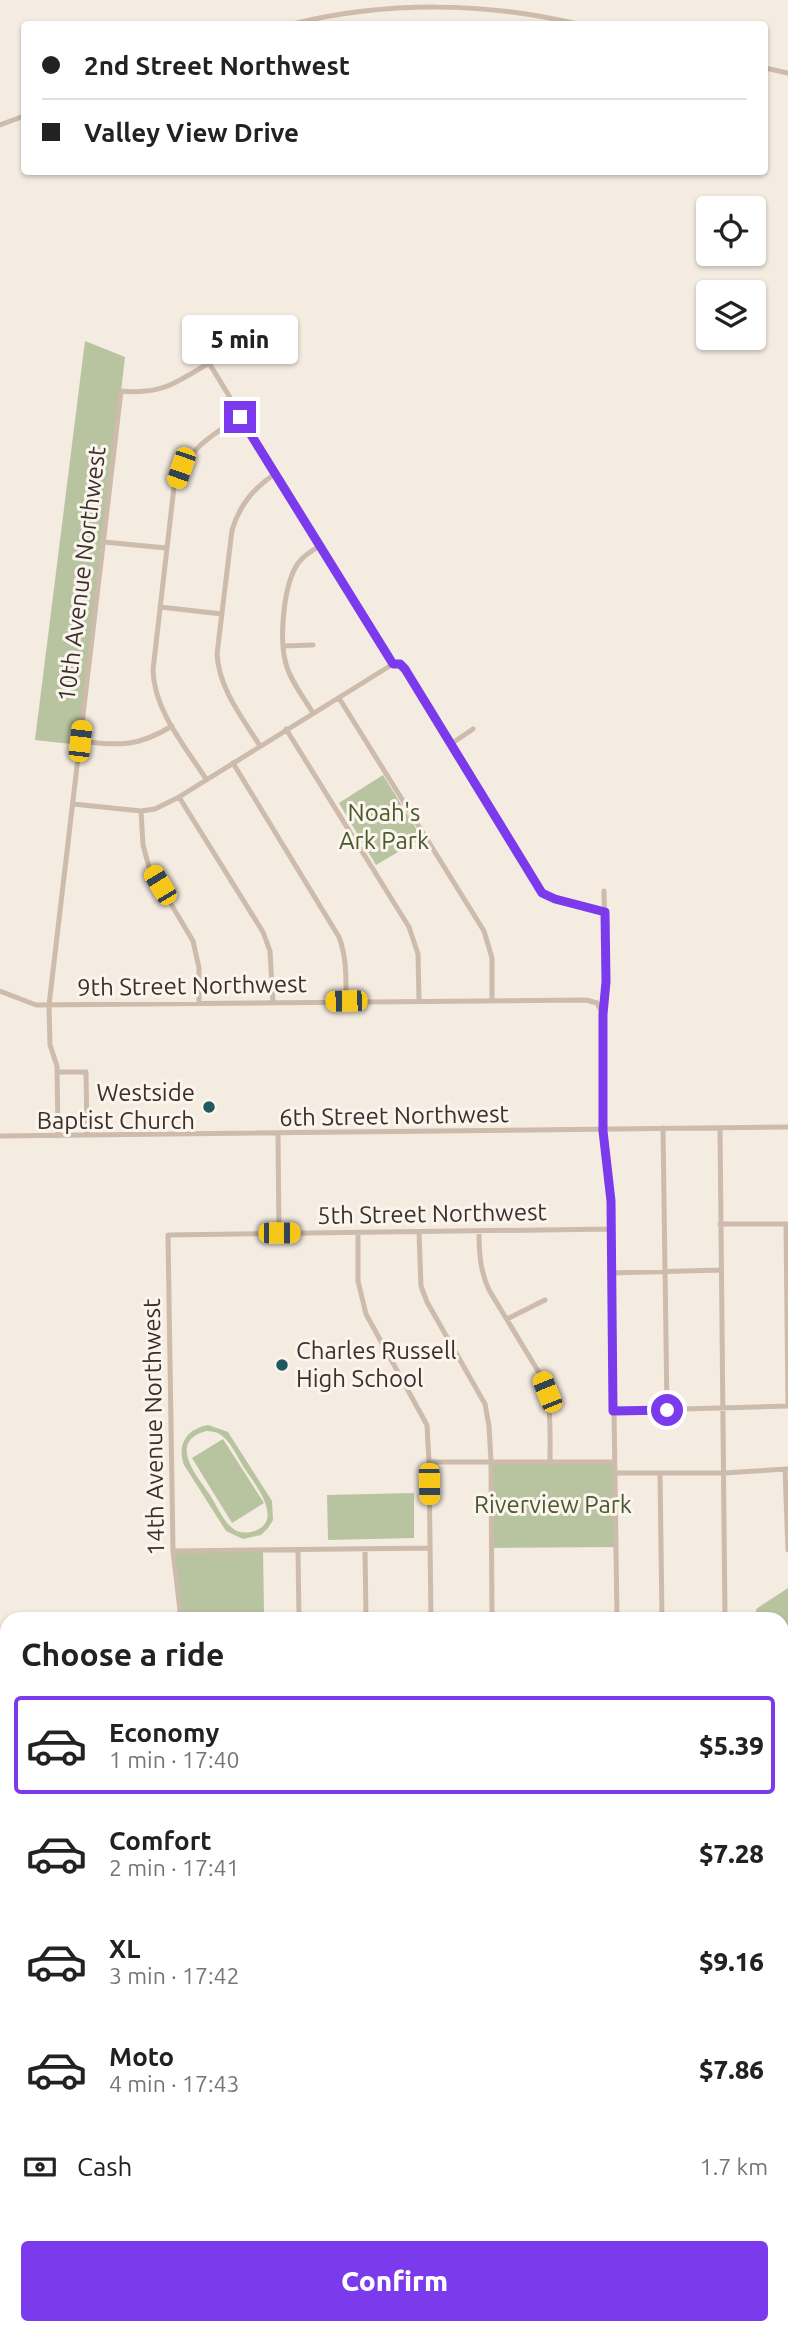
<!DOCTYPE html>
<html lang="en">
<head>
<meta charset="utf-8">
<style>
	body { margin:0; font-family:Ubuntu,sans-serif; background:#f6f6f6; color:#222; height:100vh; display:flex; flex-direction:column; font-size:26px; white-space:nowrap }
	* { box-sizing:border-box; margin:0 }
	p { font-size:23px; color:#767676 }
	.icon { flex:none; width:38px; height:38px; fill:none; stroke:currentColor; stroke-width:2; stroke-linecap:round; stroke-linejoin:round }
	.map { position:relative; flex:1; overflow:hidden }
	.details { position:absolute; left:0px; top:1612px; width:789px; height:723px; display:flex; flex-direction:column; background:#fff; border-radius:21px 21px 0 0; box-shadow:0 2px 5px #0004 }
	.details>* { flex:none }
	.banner { position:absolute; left:21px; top:21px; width:747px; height:154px; border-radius:7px; box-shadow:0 2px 5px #0004; display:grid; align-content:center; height:154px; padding:0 21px; background:#fff }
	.buttons { position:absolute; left:696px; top:196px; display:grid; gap:14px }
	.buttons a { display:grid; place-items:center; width:70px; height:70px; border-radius:7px; background:#fff; box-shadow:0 2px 5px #0004; font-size:35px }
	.end { position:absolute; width:32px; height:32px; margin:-16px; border:9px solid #7c3aed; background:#fff; box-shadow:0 0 0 4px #fff }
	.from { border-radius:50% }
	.bubble { position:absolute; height:49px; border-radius:7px; background:#fff; box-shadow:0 2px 5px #0004; font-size:23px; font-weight:800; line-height:49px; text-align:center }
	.car { position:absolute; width:21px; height:42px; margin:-21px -10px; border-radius:9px; box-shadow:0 0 5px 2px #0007; background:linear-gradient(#f5c518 24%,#345 0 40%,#f5c518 0 76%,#345 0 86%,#f5c518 0) }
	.banner b { display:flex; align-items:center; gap:24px; height:66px; font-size:26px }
	.banner b+b { border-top:2px solid #e0e0e0 }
	.banner i { width:18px; height:18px; background:#222 }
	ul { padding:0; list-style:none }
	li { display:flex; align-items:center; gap:21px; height:98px; margin:0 14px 10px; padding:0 7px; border:4px solid transparent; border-radius:7px }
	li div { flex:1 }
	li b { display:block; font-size:26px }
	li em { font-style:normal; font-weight:800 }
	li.on { border-color:#7c3aed }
	li>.icon { width:63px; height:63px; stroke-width:1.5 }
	h2 { padding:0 21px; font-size:32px; line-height:84px }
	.pay { display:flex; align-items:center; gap:18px; height:77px; padding:0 21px; font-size:26px }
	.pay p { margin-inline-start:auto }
	.action { display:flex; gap:14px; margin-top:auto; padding:14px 21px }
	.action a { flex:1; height:80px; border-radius:7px; background:#7c3aed; color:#fff; font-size:28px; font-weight:800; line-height:80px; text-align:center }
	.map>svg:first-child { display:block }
	.green { fill:#b8c4a0; fill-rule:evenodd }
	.water { fill:#7fb0b2 }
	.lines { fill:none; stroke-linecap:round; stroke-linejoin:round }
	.minor { stroke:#cdbbac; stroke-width:5 }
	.highway { stroke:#5c4a42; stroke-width:7 }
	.rail { stroke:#3b302b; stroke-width:2; stroke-dasharray:2 5; stroke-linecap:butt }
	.route { stroke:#7c3aed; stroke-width:9 }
	.poi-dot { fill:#1f5a5e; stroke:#fbf5ee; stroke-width:2.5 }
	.labels { text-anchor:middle; stroke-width:6; stroke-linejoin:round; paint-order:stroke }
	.street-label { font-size:24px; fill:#3b302b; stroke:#fbf5ee }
	.park-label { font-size:24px; fill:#4a5a2e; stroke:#fbf5ee }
	.poi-label { font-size:24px; fill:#3b302b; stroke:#fbf5ee; text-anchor:end }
</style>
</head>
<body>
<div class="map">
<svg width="788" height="2334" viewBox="0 0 788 2334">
	<rect width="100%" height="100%" fill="#f4ebe1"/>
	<path class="green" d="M 85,341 L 125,357 L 80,745 L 35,740 Z
		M 383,775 L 422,838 L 376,865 L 339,803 Z
		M 208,1425 L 228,1432 L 272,1501 L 273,1520 L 268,1528 L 261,1535 L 243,1539 L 226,1531 L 184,1465 C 177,1445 186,1429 208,1425 ZM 206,1431 C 212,1431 217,1432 221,1435 C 231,1442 237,1456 243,1466 C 253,1482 288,1523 251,1532 C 246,1533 240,1533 235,1530 C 224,1523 217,1506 210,1495 C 197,1476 167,1442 206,1431 Z
		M 223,1439 L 264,1503 L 232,1523 L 192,1458 Z
		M 491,1461 L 614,1462 L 616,1547 L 492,1548 Z
		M 414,1493 L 414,1538 L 328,1540 L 327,1495 Z
		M 263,1550 L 264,1612 L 180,1613 L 173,1551 Z
		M 788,1588 L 788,1686 L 782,1686 L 782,1619 L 756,1619 L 756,1609 Z
		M 7,1969 L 7,2060 C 0,2036 0,1992 7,1969 Z"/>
	<path class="water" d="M 0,1879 L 7,1882 L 7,1969 L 0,1987 Z
		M 0,2043 L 7,2060 L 7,2328 L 198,2328 L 199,2332 L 205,2328 L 265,2328 L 263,2334 L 0,2334 Z"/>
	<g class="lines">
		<path class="minor" d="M 293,24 C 385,1 486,2 577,24
			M 765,68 L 788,73
			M 0,125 L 24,116
			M 104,542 L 166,548
			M 160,607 L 222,614
			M 283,646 L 313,645
			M 339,698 L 484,931 L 492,958 L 492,999
			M 313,713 C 304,698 291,682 286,664 C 279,640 283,583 299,562 C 304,555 313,550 321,545
			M 286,729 L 409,927 L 418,954 L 419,1000
			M 80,741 C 119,746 138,747 172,726
			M 451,744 L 473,729
			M 260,746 C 242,717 219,689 217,654 L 232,530 C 240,504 254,488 276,473
			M 233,763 L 339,937 C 347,958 346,979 346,1001
			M 206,779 C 185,746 154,711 153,670 L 174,487 C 187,450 208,437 240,417
			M 179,797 L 263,932 L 270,951 L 273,1003
			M 73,804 L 141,811 L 155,809 L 179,797 L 393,664 L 400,664 L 405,669 L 542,893 L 555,899 L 605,912
			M 141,811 L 143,845 L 149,867 L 193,941 L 199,968 L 199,1003
			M 0,991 L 36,1005 L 586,1000 L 597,1003 L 603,1014 L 603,1131 L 611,1201 L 617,1619
			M 603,1014 L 606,982 L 604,891
			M 57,1072 L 86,1072 L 87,1135
			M 663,1128 L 667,1410
			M 720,1128 L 725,1619
			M 278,1135 L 279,1233
			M 0,1136 L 788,1127
			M 58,1136 L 57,1066 L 50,1045 L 49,1005 L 121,391 C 162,395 175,383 209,363 L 393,664
			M 720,1224 L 787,1224
			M 786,1224 L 788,1404
			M 479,1231 C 479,1253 480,1270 489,1290 L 541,1376 C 552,1404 550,1432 550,1461
			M 419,1232 L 421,1286 L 427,1302 L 485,1404 L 489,1426 L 491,1461 L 492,1619
			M 358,1233 L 358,1281 L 366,1314 L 427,1425 L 429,1462 L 431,1619
			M 611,1273 L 721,1270
			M 507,1319 L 545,1300
			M 613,1411 L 788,1406
			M 429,1462 L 614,1462
			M 785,1469 L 788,1550
			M 614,1473 L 723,1473 L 788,1469
			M 660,1473 L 662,1619
			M 365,1549 L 366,1619
			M 298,1550 L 299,1619
			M 173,1551 L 430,1548
			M 181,1619 L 173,1551 L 168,1235 L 611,1229
			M 782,1718 L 788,1718
			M 782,1781 L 788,1781
			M 782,1845 L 788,1845
			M 782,2092 L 788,2092
			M 413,2328 L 415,2334
			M 678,2328 L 678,2334
			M 743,2328 L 743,2334"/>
		<path class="highway" d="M 0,1741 L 7,1746
			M 0,1756 L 7,1760
			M 618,2328 L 618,2334
			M 629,2328 L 629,2334"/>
		<path class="rail" d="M 0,1818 L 7,1822
			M 343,2328 L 344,2334
			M 379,2328 L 381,2334"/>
	</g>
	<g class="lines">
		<path class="route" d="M 240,417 L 393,664 L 400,664 L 405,669 L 542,893 L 555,899 L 605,912 L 606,982 L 603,1014 L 603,1131 L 611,1201 L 613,1411 L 667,1410"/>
	</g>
	<g class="poi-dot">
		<circle cx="209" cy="1107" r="7"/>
		<circle cx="282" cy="1365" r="7"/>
	</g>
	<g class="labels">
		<g class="street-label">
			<text transform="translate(82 574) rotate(-83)" y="8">10th Avenue Northwest</text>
			<text transform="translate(192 986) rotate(-1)" y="8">9th Street Northwest</text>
			<text transform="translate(394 1116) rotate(-1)" y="8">6th Street Northwest</text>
			<text transform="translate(432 1214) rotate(-1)" y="8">5th Street Northwest</text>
			<text transform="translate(154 1427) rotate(-91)" y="8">14th Avenue Northwest</text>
		</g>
		<g class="park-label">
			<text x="384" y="821">Noah's<tspan x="384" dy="28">Ark Park</tspan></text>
			<text x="553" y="1513">Riverview Park</text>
		</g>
		<g class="poi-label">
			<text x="195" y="1101">Westside<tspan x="195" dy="28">Baptist Church</tspan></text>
			<text x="296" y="1359" text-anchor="start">Charles Russell<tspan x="296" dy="28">High School</tspan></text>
		</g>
	</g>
</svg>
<div class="buttons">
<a><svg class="icon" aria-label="locate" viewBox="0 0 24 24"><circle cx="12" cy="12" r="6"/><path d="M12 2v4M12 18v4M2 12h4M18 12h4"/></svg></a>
<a><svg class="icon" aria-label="layers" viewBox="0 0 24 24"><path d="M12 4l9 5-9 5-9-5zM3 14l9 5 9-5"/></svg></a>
</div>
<i class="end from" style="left:667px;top:1410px"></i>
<i class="end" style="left:240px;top:417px"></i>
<div class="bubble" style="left:182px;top:315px;width:116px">5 min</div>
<i class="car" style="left:181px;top:468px;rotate:199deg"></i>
<i class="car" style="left:80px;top:741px;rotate:6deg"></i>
<i class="car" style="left:160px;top:885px;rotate:329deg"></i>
<i class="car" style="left:346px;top:1001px;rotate:269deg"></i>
<i class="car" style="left:279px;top:1233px;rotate:90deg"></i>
<i class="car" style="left:547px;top:1392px;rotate:338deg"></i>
<i class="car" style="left:429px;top:1484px;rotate:179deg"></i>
<div class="banner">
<b><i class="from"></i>2nd Street Northwest</b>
<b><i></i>Valley View Drive</b>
</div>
<section class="details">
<h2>Choose a ride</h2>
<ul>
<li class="on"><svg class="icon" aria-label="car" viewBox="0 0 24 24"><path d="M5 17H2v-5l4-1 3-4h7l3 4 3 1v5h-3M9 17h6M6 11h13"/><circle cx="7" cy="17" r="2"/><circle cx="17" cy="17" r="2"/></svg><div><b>Economy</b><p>1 min · 17:40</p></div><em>$5.39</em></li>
<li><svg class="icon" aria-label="car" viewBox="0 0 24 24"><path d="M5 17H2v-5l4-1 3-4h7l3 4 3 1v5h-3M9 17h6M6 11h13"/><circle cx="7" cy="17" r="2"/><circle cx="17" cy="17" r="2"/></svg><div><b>Comfort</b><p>2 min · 17:41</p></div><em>$7.28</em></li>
<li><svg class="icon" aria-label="car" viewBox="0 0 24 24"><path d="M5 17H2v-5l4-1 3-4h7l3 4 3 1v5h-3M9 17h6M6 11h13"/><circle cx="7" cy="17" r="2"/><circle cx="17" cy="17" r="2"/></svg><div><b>XL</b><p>3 min · 17:42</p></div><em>$9.16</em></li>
<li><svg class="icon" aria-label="car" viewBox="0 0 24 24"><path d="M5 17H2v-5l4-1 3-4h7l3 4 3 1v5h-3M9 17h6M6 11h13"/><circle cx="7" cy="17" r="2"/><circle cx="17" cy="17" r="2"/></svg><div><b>Moto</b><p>4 min · 17:43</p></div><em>$7.86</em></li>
</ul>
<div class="pay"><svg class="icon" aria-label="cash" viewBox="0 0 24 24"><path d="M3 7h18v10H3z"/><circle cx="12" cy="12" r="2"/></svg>Cash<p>1.7 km</p></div>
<div class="action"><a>Confirm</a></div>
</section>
</div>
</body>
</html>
